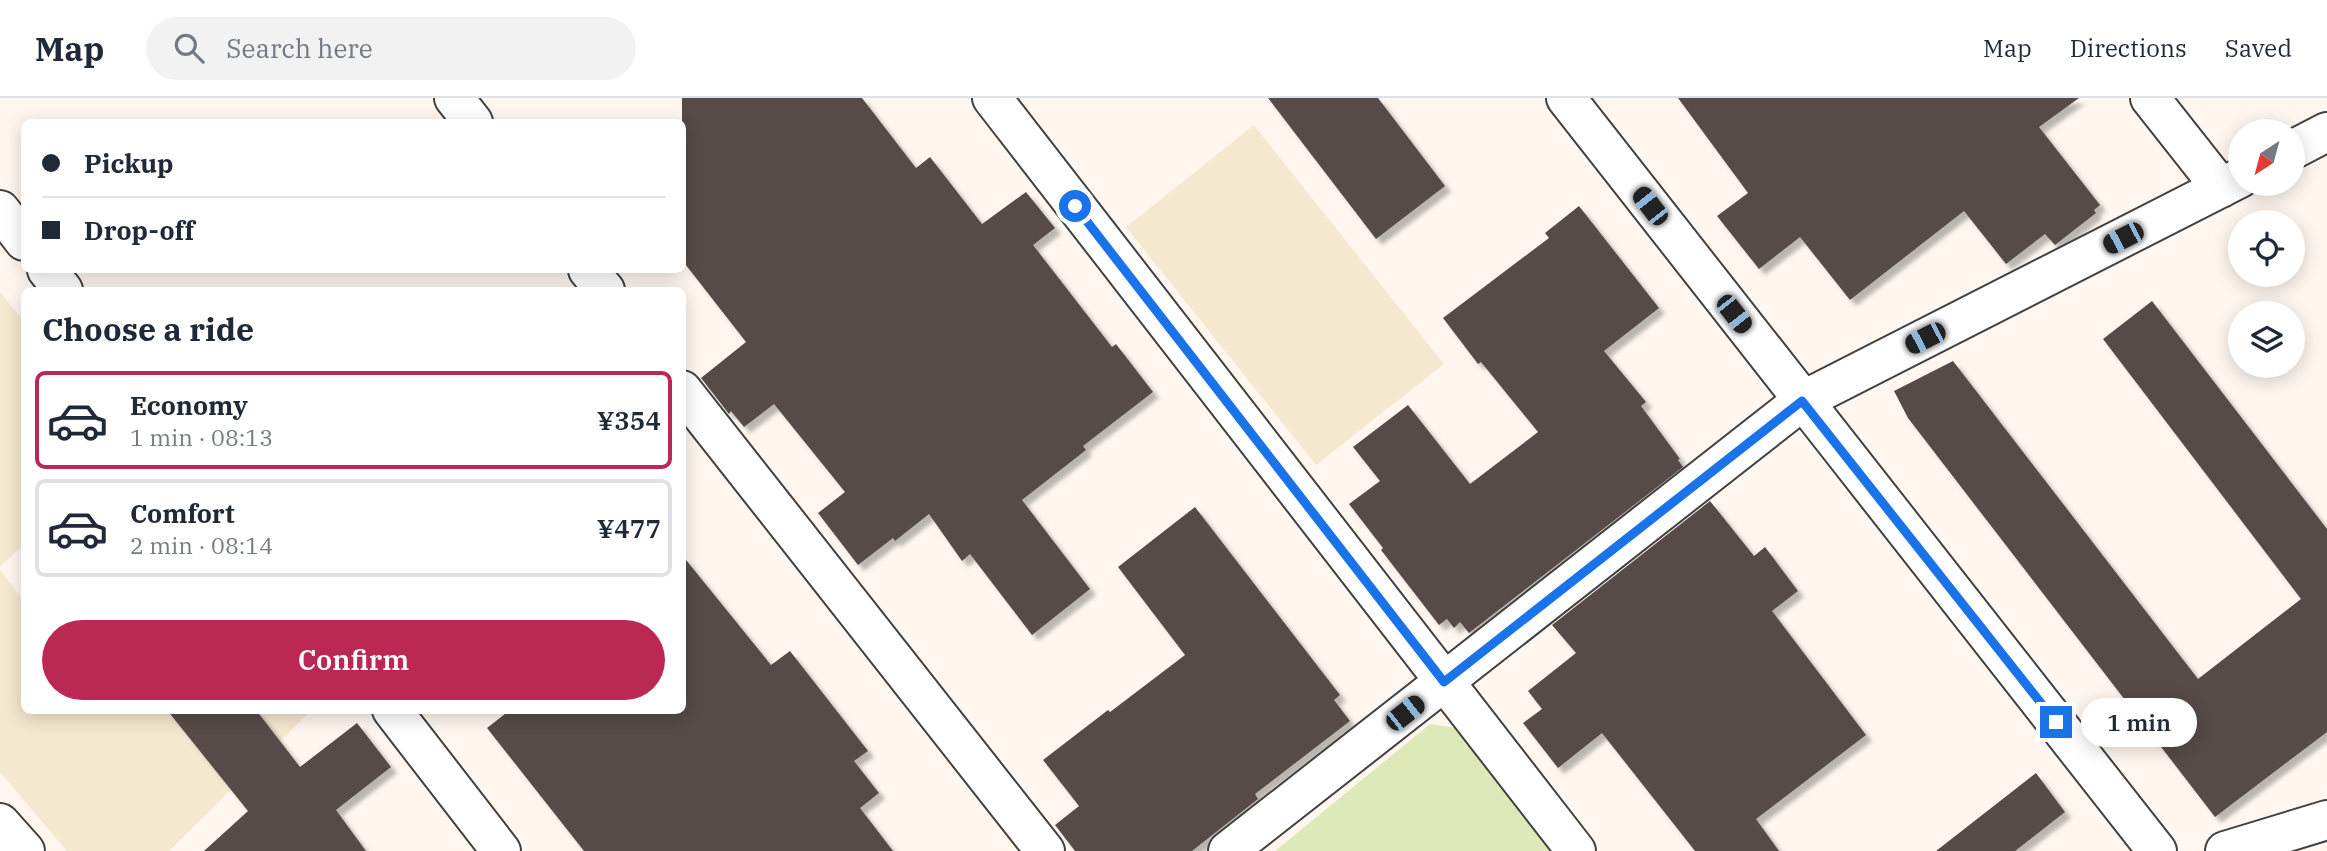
<!DOCTYPE html>
<html lang="en">
<head>
<meta charset="utf-8">
<style>
	body { margin:0; font-family:"IBM Plex Serif",serif; background:#f2f2f3; color:#1f2937; height:100vh; display:flex; flex-direction:column; font-size:26px; white-space:nowrap }
	* { box-sizing:border-box; margin:0 }
	p { font-size:23px; color:#747a83 }
	.icon { flex:none; width:38px; height:38px; fill:none; stroke:currentColor; stroke-width:2; stroke-linecap:round; stroke-linejoin:round }
	.map { position:relative; flex:1; overflow:hidden }
	.details { position:absolute; left:21px; top:189px; width:665px; height:427px; display:flex; flex-direction:column; background:#fff; border-radius:10px; box-shadow:0 4px 18px #0003 }
	.details>* { flex:none }
	.top-card { position:absolute; left:21px; top:21px; width:665px; height:154px; border-radius:10px; box-shadow:0 4px 18px #0003; display:grid; align-content:center; height:154px; padding:0 21px; background:#fff }
	.needle { width:46px; rotate:216deg }
	.fabs { position:absolute; left:2228px; top:21px; display:grid; gap:14px }
	.fabs a { display:grid; place-items:center; width:77px; height:77px; border-radius:50%; background:#fff; box-shadow:0 4px 18px #0003; font-size:35px }
	.end { position:absolute; width:32px; height:32px; margin:-16px; border:9px solid #1a73e8; background:#fff; box-shadow:0 0 0 4px #fff }
	.from { border-radius:50% }
	.bubble { position:absolute; height:49px; border-radius:24px; background:#fff; box-shadow:0 4px 18px #0003; font-size:23px; font-weight:600; line-height:49px; text-align:center }
	.car { position:absolute; width:21px; height:42px; margin:-21px -10px; border-radius:9px; box-shadow:0 0 5px 2px #0007; background:linear-gradient(#222 24%,#8ab4d8 0 40%,#222 0 76%,#8ab4d8 0 86%,#222 0) }
	.top-card b { display:flex; align-items:center; gap:24px; height:66px; font-size:26px }
	.top-card b+b { border-top:2px solid #e0e1e3 }
	.top-card i { width:18px; height:18px; background:#1f2937 }
	ul { padding:0; list-style:none }
	li { display:flex; align-items:center; gap:21px; height:98px; margin:0 14px 10px; padding:0 7px; border:4px solid #e0e1e3; border-radius:10px }
	li div { flex:1 }
	li b { display:block; font-size:26px }
	li em { font-style:normal; font-weight:600 }
	li.on { border-color:#bb2854 }
	li>.icon { width:63px; height:63px; stroke-width:1.5 }
	h2 { padding:0 21px; font-size:32px; line-height:84px }
	.action { display:flex; gap:14px; margin-top:auto; padding:14px 21px }
	.action a { flex:1; height:80px; border-radius:42px; background:#bb2854; color:#fff; font-size:28px; font-weight:600; line-height:80px; text-align:center }
	header { display:flex; align-items:center; gap:42px; box-sizing:border-box; height:98px; padding:0 35px; background:#fff; border-bottom:2px solid #e0e1e3 }
	header strong { font-size:33px }
	nav { display:flex; gap:38px; margin-inline-start:auto; font-size:24px }
	.search { width:490px; height:63px; background:#f2f2f3; display:flex; align-items:center; gap:18px; box-sizing:border-box; padding:0 24px; border-radius:38px; color:#747a83; font-size:26px }
	.map>svg:first-child { display:block }
	.farmland { fill:#f4e8cf }
	.green { fill:#dee9b9 }
	.building { fill:#564c4a; filter:url(#shadow) }
	.lines { fill:none; stroke-linecap:round; stroke-linejoin:round }
	.minor-casing { stroke:#414141; stroke-width:42 }
	.minor { stroke:#fff; stroke-width:38 }
	.route { stroke:#1a73e8; stroke-width:9 }
</style>
</head>
<body>
<header>
<strong>Map</strong>
<div class="search"><svg class="icon" aria-label="search" viewBox="0 0 24 24"><circle cx="10" cy="10" r="6"/><path d="M15 15l6 6"/></svg>Search here</div>
<nav><a>Map</a><a>Directions</a><a>Saved</a></nav>
</header>
<div class="map">
<svg width="2327" height="753" viewBox="0 0 2327 753">
	<defs>
		<filter id="shadow"><feDropShadow dx="6" dy="6" stdDeviation="2" flood-color="#0004"/></filter>
	</defs>
	<rect width="100%" height="100%" fill="#fff7ef"/>
	<path class="farmland" d="M 1254,27 L 1444,266 L 1316,367 L 1126,129 Z
		M 0,194 L 24,224 L 24,447 L 0,468 Z
		M 0,472 L 24,503 L 24,612 L 311,613 L 169,753 L 67,753 L 0,674 Z"/>
	<path class="green" d="M 1430,626 L 1457,630 L 1550,753 L 1275,753 Z"/>
	<path class="building" d="M 682,0 L 862,0 L 916,70 L 930,59 L 982,126 L 1026,94 L 1055,130 L 1033,147 L 1112,249 L 1116,246 L 1153,294 L 1083,348 L 1086,352 L 1022,402 L 1090,491 L 1032,537 L 970,456 L 962,463 L 929,416 L 895,443 L 893,440 L 858,467 L 818,415 L 845,394 L 774,306 L 744,329 L 731,313 L 729,316 L 701,280 L 746,244 L 682,162 Z
		M 1268,0 L 1378,0 L 1445,88 L 1376,141 Z
		M 1678,0 L 2079,0 L 2039,29 L 2100,107 L 2094,112 L 2096,115 L 2055,147 L 2045,136 L 2006,166 L 1964,113 L 1850,202 L 1800,139 L 1759,171 L 1717,118 L 1748,95 Z
		M 1579,108 L 1659,210 L 1604,253 L 1646,304 L 1641,308 L 1680,361 L 1678,362 L 1683,369 L 1469,535 L 1460,524 L 1454,530 L 1447,521 L 1439,527 L 1381,452 L 1383,450 L 1349,406 L 1380,383 L 1353,349 L 1408,307 L 1470,386 L 1538,334 L 1481,264 L 1478,266 L 1443,220 L 1549,140 L 1545,135 Z
		M 2152,203 L 2327,431 L 2327,634 L 2215,719 L 1908,320 L 1894,293 L 1953,263 L 2198,581 L 2301,501 L 2103,241 Z
		M 1710,403 L 1754,458 L 1765,449 L 1798,493 L 1772,513 L 1866,637 L 1756,721 L 1779,753 L 1695,753 L 1602,635 L 1558,670 L 1523,625 L 1542,611 L 1528,593 L 1576,555 L 1552,527 Z
		M 1195,409 L 1340,597 L 1334,602 L 1350,623 L 1255,696 L 1258,701 L 1192,753 L 1075,753 L 1055,727 L 1079,708 L 1043,662 L 1108,612 L 1110,614 L 1185,557 L 1118,469 Z
		M 682,457 L 771,567 L 790,553 L 868,653 L 854,663 L 879,695 L 860,710 L 893,753 L 584,753 L 487,630 L 510,612 L 682,612 Z
		M 167,612 L 256,612 L 300,669 L 357,625 L 391,669 L 336,712 L 366,753 L 204,753 L 248,713 Z
		M 2036,675 L 2065,714 L 2015,753 L 1936,753 Z"/>
	<g class="lines">
		<g class="minor-casing">
			<path id="minor" d="M 454,0 L 473,24
				M 992,0 L 1576,753
				M 1566,0 L 2157,753
				M 2150,0 L 2221,90
				M 2292,52 L 2327,34
				M 0,112 L 24,143
				M 47,172 L 63,192
				M 588,172 L 605,192
				M 682,292 L 1045,753
				M 392,612 L 501,753
				M 0,725 L 25,753
				M 1228,753 L 1802,303 L 2240,80
				M 2225,753 L 2327,722"/>
		</g>
		<use href="#minor" class="minor"/>
	</g>
	<g class="lines">
		<path class="route" d="M 1075,108 L 1444,584 L 1802,303 L 2056,624"/>
	</g>
</svg>
<div class="fabs">
<a><svg class="needle" viewBox="-14 -14 28 28"><path d="M0-13l5 13h-10z" fill="#e53935"/><path d="M0 13l5-13h-10z" fill="#747a83"/></svg></a>
<a><svg class="icon" aria-label="locate" viewBox="0 0 24 24"><circle cx="12" cy="12" r="6"/><path d="M12 2v4M12 18v4M2 12h4M18 12h4"/></svg></a>
<a><svg class="icon" aria-label="layers" viewBox="0 0 24 24"><path d="M12 4l9 5-9 5-9-5zM3 14l9 5 9-5"/></svg></a>
</div>
<i class="end from" style="left:1075px;top:108px"></i>
<i class="end" style="left:2056px;top:624px"></i>
<div class="bubble" style="left:2081px;top:600px;width:116px">1 min</div>
<i class="car" style="left:1650px;top:108px;rotate:322deg"></i>
<i class="car" style="left:2123px;top:140px;rotate:243deg"></i>
<i class="car" style="left:1734px;top:216px;rotate:142deg"></i>
<i class="car" style="left:1925px;top:240px;rotate:243deg"></i>
<i class="car" style="left:1405px;top:615px;rotate:52deg"></i>
<div class="top-card">
<b><i class="from"></i>Pickup</b>
<b><i></i>Drop-off</b>
</div>
<section class="details">
<h2>Choose a ride</h2>
<ul>
<li class="on"><svg class="icon" aria-label="car" viewBox="0 0 24 24"><path d="M5 17H2v-5l4-1 3-4h7l3 4 3 1v5h-3M9 17h6M6 11h13"/><circle cx="7" cy="17" r="2"/><circle cx="17" cy="17" r="2"/></svg><div><b>Economy</b><p>1 min · 08:13</p></div><em>¥354</em></li>
<li><svg class="icon" aria-label="car" viewBox="0 0 24 24"><path d="M5 17H2v-5l4-1 3-4h7l3 4 3 1v5h-3M9 17h6M6 11h13"/><circle cx="7" cy="17" r="2"/><circle cx="17" cy="17" r="2"/></svg><div><b>Comfort</b><p>2 min · 08:14</p></div><em>¥477</em></li>
</ul>
<div class="action"><a>Confirm</a></div>
</section>
</div>
</body>
</html>
